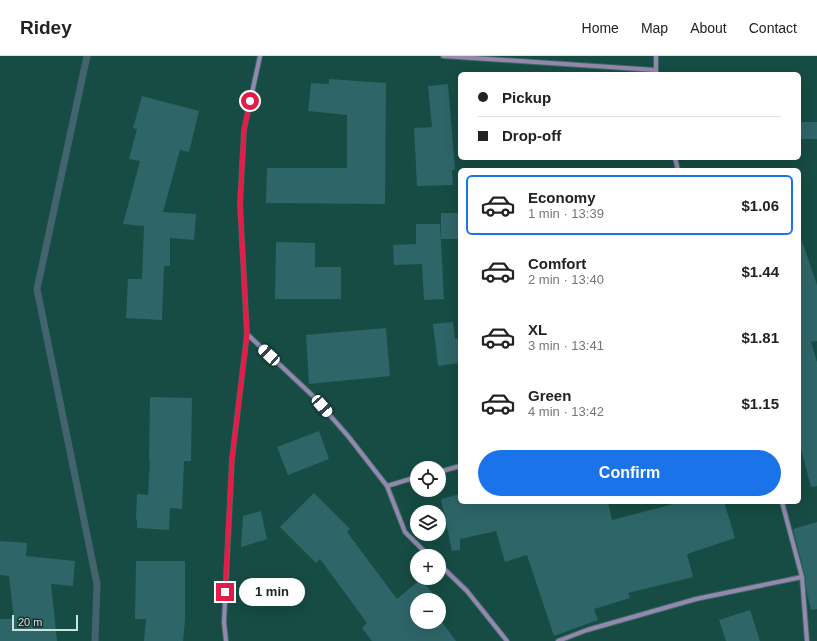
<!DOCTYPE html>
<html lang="en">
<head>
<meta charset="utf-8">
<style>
	body { margin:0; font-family:Helvetica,sans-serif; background:#f2f2f2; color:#222; height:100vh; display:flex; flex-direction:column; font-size:15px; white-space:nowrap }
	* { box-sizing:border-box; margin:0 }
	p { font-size:13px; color:#767676 }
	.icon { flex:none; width:22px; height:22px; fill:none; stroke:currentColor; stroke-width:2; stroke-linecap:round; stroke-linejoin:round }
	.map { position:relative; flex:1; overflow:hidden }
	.details { position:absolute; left:458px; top:112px; width:343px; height:336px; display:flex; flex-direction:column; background:#fff; border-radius:6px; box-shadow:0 4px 16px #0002 }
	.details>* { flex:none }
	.top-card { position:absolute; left:458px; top:16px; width:343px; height:88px; border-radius:6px; box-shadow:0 4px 16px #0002; display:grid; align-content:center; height:88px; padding:0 20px; background:#fff }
	.tools { position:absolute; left:410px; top:405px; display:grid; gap:8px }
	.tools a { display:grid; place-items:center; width:36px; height:36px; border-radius:50%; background:#fff; box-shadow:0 4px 16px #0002; font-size:20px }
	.scale { position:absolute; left:12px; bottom:10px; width:66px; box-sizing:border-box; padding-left:4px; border:2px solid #c9e4dd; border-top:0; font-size:11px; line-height:14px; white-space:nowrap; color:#c9e4dd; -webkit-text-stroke:3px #182e29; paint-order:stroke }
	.end { position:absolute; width:18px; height:18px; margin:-9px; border:5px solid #e11d48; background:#fff; box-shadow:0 0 0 2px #fff }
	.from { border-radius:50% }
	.bubble { position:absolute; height:28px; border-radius:14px; background:#fff; box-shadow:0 4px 16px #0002; font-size:13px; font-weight:800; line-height:28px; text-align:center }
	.car { position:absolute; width:12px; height:24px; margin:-12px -6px; border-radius:5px; box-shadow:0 0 3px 1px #0007; background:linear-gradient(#fff 24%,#345 0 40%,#fff 0 76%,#345 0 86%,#fff 0) }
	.top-card b { display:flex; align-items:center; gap:14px; height:38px; font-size:15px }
	.top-card b+b { border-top:1px solid #e0e0e0 }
	.top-card i { width:10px; height:10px; background:#222 }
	ul { padding:7px 0 0; list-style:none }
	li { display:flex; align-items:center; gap:12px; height:60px; margin:0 8px 6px; padding:0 12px; border:2px solid transparent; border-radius:6px }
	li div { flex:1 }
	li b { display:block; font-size:15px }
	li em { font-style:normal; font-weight:800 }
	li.on { border-color:#1a73e8 }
	li>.icon { width:36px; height:36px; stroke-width:1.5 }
	.primary-button { display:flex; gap:8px; margin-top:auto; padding:8px 20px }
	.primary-button a { flex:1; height:46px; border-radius:24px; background:#1a73e8; color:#fff; font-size:16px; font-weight:800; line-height:46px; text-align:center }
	header { display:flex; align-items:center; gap:24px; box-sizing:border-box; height:56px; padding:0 20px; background:#fff; border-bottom:1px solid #e0e0e0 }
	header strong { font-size:19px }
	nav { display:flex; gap:22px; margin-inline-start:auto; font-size:14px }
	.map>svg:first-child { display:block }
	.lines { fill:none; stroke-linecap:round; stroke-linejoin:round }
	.stream { stroke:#43636f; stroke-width:7 }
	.building { fill:#2e6568 }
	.street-casing { stroke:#3a6a62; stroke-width:6 }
	.street { stroke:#9588b0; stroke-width:4 }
	.route { stroke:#e11d48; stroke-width:5 }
</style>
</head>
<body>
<header>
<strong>Ridey</strong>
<nav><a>Home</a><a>Map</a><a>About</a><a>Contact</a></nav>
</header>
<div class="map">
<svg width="817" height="585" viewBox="0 0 817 585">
	<rect width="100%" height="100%" fill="#164c43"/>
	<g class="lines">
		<path class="stream" d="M 87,0 L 37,233 L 97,528 L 95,585"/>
	</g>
	<path class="building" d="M 329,23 L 386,27 L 385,148 L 266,147 L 267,112 L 347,112 L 347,59 L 308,55 L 311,27 L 329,28 Z
		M 448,28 L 455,114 L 452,114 L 453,129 L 417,130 L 414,72 L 432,71 L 428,30 Z
		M 142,40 L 199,55 L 189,96 L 180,94 L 163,156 L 196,158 L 194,184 L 170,182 L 170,210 L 164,210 L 162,264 L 126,262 L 128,223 L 142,223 L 144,170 L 123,168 L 140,105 L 129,103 L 137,73 L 133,72 Z
		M 799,66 L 817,66 L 817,83 L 799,83 Z
		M 441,157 L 459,157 L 459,183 L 441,183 Z
		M 416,168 L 440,168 L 444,243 L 424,244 L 422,208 L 394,209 L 393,189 L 416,188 Z
		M 802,185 L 817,229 L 817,285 L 811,286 L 817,306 L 817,430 L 811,431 L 799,385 L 799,186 Z
		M 276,186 L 315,187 L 315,211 L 341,211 L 341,243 L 275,243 Z
		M 453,266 L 455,283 L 460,282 L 460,307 L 438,310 L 433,268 Z
		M 386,272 L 390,320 L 309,328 L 306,279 Z
		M 150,341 L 192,342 L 191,405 L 184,405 L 182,453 L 170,452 L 169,474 L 137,472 L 137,464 L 136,464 L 137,438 L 148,439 L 150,404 L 149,404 Z
		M 319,375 L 329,403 L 288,419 L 277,391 Z
		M 314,437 L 350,473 L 347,476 L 397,543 L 421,523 L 438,544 L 417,544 L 417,566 L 439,566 L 439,562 L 456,585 L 372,585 L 362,572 L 367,567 L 320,503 L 316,507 L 280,471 Z
		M 460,438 L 460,446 L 608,446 L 612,464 L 681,446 L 724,446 L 735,482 L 687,498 L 693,521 L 628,537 L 630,542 L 594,553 L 598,564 L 554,580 L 527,499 L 505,506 L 496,475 L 460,483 L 460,494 L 452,495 L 441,443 Z
		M 261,455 L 267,483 L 241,491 L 243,460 Z
		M 817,466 L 817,553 L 811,554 L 807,537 L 805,520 L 793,473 Z
		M 0,485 L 27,487 L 26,500 L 75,505 L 73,530 L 51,528 L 57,585 L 0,585 L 0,563 L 14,563 L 9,520 L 0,519 Z
		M 136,505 L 185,505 L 185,564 L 183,585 L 144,585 L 146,563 L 135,563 Z
		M 750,554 L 760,585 L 726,585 L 719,564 Z"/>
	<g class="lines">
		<g class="street-casing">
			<path id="street" d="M 443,0 L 655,14
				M 656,0 L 656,18
				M 675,102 L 678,114
				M 247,278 L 313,340 L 348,380 L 387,430 L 405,476 L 429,500
				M 439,416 L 460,410
				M 387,430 L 417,421
				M 782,446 L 802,521 L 807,585
				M 439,508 L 467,535 L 507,585
				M 226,585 L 224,566 L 232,403 L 247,278 L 240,148 L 244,74 L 260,0
				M 558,585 L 587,574 L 696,543 L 802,521"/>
		</g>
		<use href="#street" class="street"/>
	</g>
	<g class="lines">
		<path class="route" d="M 225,536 L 232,403 L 247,278 L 240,148 L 244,74 L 250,45"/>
	</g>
</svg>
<div class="tools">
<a><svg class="icon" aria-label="locate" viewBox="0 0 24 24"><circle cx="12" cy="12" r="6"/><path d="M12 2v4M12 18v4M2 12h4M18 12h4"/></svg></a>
<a><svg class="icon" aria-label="layers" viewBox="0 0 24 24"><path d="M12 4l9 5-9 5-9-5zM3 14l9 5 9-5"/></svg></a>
<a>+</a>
<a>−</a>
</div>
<div class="scale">20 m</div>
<i class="end from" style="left:250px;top:45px"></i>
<i class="end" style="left:225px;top:536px"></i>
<div class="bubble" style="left:239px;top:522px;width:66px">1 min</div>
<i class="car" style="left:269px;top:299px;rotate:313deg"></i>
<i class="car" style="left:322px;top:350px;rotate:139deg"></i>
<div class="top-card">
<b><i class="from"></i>Pickup</b>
<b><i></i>Drop-off</b>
</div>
<section class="details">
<ul>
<li class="on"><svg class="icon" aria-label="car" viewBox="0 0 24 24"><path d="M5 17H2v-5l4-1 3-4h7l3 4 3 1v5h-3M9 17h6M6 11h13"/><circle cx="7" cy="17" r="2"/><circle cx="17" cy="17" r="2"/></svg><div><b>Economy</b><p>1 min · 13:39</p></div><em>$1.06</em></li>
<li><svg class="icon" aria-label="car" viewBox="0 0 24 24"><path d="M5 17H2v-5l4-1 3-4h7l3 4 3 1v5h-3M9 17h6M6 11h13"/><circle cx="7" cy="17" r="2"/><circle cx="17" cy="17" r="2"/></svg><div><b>Comfort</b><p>2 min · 13:40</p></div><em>$1.44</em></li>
<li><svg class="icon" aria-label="car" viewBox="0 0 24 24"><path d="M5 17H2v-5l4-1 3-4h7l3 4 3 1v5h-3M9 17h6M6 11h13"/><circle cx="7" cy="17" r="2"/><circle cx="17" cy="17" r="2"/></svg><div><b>XL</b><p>3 min · 13:41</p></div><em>$1.81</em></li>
<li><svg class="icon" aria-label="car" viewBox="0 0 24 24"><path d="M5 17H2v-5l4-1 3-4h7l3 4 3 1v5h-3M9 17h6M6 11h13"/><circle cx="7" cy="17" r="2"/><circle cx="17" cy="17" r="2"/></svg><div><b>Green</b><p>4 min · 13:42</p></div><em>$1.15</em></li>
</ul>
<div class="primary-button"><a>Confirm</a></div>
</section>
</div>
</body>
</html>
